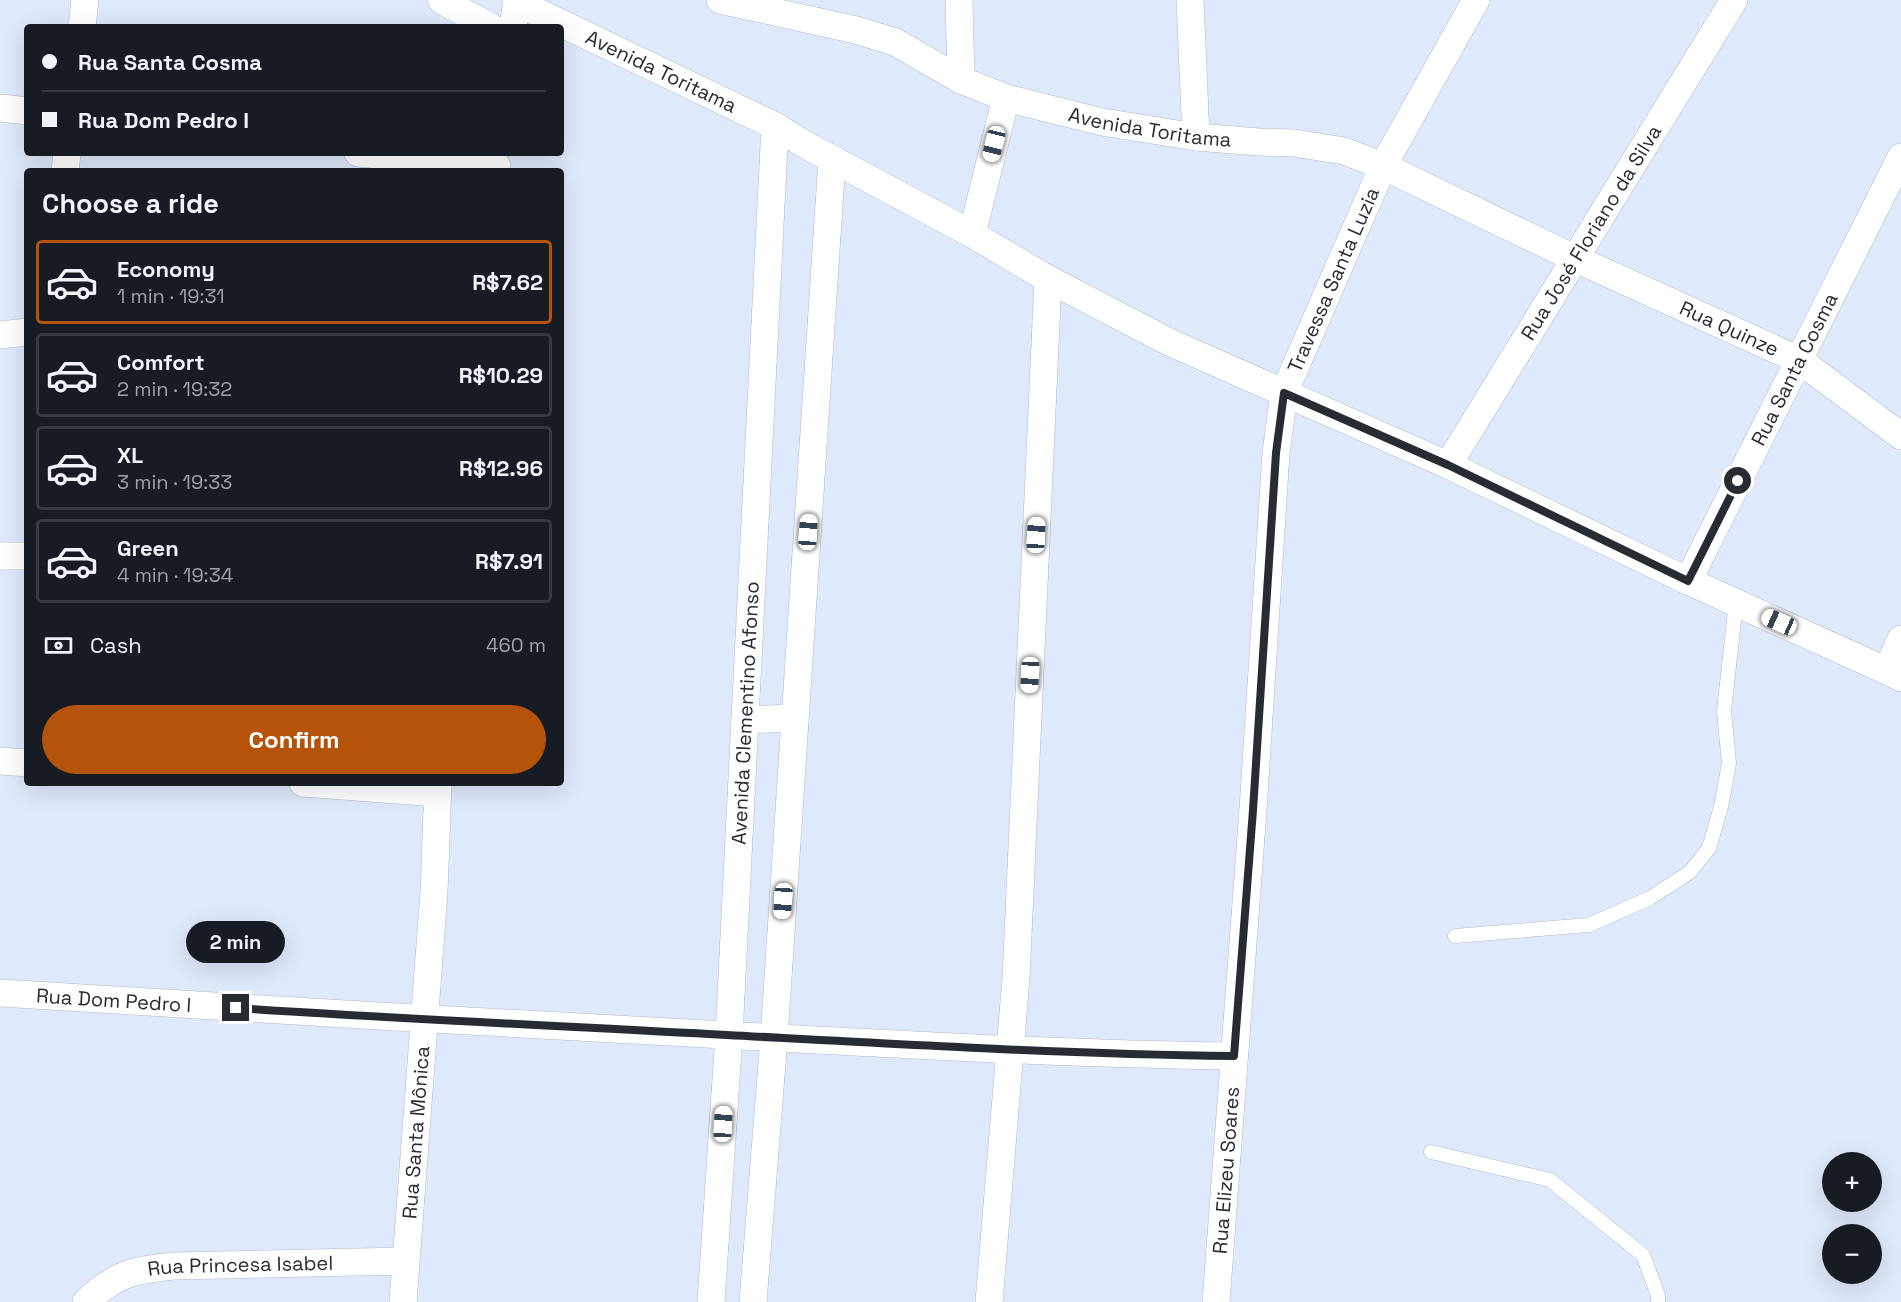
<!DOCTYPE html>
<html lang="en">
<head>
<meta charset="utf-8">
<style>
	body { margin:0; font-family:"Space Grotesk",sans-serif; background:#20242c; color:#f1f3f6; height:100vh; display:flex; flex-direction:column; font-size:22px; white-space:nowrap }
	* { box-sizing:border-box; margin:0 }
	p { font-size:20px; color:#9ea1a6 }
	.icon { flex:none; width:33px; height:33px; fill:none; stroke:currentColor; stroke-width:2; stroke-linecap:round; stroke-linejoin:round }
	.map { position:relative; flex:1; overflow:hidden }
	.sheet { position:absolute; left:24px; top:168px; width:540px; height:618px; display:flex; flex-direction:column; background:#171b24; border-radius:6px; box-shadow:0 6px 24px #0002 }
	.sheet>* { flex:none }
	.hud { position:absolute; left:24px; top:24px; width:540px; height:132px; border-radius:6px; box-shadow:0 6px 24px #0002; display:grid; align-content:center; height:132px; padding:0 18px; background:#171b24 }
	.buttons { position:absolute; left:1822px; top:1152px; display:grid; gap:12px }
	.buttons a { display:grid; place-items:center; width:60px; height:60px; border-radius:50%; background:#171b24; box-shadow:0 6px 24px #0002; font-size:30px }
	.end { position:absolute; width:27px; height:27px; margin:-14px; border:8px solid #272b32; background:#fff; box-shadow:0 0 0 3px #fff }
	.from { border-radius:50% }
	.bubble { position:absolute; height:42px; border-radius:21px; background:#171b24; box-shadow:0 6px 24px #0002; font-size:20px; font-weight:700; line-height:42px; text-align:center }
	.car { position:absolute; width:18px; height:36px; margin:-18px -9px; border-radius:8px; box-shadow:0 0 4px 2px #0007; background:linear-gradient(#fff 24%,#345 0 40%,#fff 0 76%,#345 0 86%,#fff 0) }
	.hud b { display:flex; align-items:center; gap:21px; height:57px; font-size:22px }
	.hud b+b { border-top:2px solid #363941 }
	.hud i { width:15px; height:15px; background:#f1f3f6 }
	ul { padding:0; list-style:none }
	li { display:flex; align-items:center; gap:18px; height:84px; margin:0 12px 9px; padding:0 6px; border:3px solid #363941; border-radius:6px }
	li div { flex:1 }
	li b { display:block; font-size:22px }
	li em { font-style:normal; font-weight:700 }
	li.active { border-color:#b45309 }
	li>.icon { width:54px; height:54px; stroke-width:1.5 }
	h2 { padding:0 18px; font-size:27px; line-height:72px }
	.pay { display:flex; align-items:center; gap:15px; height:66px; padding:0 18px; font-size:22px }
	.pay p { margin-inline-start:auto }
	.button { display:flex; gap:12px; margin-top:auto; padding:12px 18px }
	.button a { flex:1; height:69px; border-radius:36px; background:#b45309; color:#fff; font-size:24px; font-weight:700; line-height:69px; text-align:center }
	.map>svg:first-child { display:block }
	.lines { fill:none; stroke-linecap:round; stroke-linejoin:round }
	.lane-casing { stroke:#b0bacb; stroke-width:15 }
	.street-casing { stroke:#b0bacb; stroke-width:28 }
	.lane { stroke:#fff; stroke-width:14 }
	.street { stroke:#fff; stroke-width:27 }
	.route { stroke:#272b32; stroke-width:8 }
	.labels { text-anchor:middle; stroke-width:6; stroke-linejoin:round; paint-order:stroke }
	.street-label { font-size:20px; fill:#272b32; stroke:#dfe9fc }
</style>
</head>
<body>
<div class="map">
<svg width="1901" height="1302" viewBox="0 0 1901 1302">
	<rect width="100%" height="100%" fill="#dfe9fc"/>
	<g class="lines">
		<g class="lane-casing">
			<path id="lane" d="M 1455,936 L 1589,925 L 1650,898 L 1690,872 L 1709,848 L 1721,807 L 1729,763 L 1724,711 L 1736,602
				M 1431,1152 L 1550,1180 L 1643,1255 L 1658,1295 L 1658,1302"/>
		</g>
		<g class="street-casing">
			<g id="street">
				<path d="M 441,0 L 491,27"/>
				<path id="s1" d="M 720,0 L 856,30 L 895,42 L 961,80 L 1006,98 L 1102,122 L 1196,137 L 1259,142 L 1294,143 L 1344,151 L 1383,166 L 1576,259 L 1799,360 L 1901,436"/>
				<path d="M 959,0 L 961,80"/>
				<path d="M 1190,0 L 1196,137"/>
				<path id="s2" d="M 517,2 L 775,126 L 804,144 L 972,234 L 1048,279 L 1169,342 L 1448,465 L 1688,581 L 1887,671 L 1901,678"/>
				<path d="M 82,27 L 85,0"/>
				<path d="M 513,27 L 517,0"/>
				<path d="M 0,108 L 27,111"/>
				<path d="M 358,153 L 497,166"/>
				<path d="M 65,171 L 67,153"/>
				<path d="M 972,234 L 1006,98"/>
				<path d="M 0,335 L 27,332"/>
				<path id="s3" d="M 1448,465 L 1734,0"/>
				<path d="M 0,556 L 27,556"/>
				<path id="s4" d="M 1688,581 L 1901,157"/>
				<path d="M 1887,671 L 1901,639"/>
				<path d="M 745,720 L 795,718"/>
				<path d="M 0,761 L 27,763"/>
				<path d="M 303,783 L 437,793"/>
				<path id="s5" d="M 0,993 C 242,1009 483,1022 725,1035 C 895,1044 1064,1054 1234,1056"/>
				<path id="s6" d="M 86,1302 C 117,1273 133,1270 174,1266 L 405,1261"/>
				<path id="s7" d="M 403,1302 L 434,892 L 438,783"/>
				<path id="s8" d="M 711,1302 L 729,1035 L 775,126"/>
				<path d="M 753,1302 L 774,1038 L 832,160"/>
				<path d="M 989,1302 L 1016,978 L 1048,279"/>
				<path id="s9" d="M 1216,1302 L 1253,810 L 1276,453 L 1284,393 L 1383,166 L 1476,0"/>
			</g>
		</g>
		<use href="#lane" class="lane"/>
		<use href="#street" class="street"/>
	</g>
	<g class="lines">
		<path class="route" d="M 236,1008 C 400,1019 563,1026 727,1035 C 896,1044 1065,1054 1234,1056 L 1253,810 L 1276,453 L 1284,393 L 1448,465 L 1688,581 L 1738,481"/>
	</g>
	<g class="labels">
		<g class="street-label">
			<text dy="7" stroke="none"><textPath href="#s2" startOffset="160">Avenida Toritama</textPath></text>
			<text dy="7" stroke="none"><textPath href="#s1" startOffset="452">Avenida Toritama</textPath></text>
			<text dy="7" stroke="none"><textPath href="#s3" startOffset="273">Rua José Floriano da Silva</textPath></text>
			<text dy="7" stroke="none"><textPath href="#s9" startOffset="1035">Travessa Santa Luzia</textPath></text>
			<text dy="7" stroke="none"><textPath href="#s1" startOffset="1072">Rua Quinze</textPath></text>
			<text dy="7" stroke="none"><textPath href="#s4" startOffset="237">Rua Santa Cosma</textPath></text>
			<text dy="7" stroke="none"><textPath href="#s8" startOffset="590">Avenida Clementino Afonso</textPath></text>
			<text dy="7" stroke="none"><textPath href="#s5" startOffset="114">Rua Dom Pedro I</textPath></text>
			<text dy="7" stroke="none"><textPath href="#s7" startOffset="170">Rua Santa Mônica</textPath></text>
			<text dy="7" stroke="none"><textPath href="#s9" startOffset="132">Rua Elizeu Soares</textPath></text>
			<text dy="7" stroke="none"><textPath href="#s6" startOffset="164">Rua Princesa Isabel</textPath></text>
		</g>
	</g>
</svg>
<div class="buttons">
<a>+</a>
<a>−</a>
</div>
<i class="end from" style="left:1738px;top:481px"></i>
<i class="end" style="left:236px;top:1008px"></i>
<div class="bubble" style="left:186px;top:921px;width:99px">2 min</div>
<i class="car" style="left:994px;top:144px;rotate:194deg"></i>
<i class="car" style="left:808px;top:532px;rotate:4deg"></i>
<i class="car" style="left:1036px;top:535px;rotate:3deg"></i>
<i class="car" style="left:1779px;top:622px;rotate:294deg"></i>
<i class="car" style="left:1030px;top:675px;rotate:183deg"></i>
<i class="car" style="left:783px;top:901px;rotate:184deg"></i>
<i class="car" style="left:723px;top:1124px;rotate:3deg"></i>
<div class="hud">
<b><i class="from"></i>Rua Santa Cosma</b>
<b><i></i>Rua Dom Pedro I</b>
</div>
<section class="sheet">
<h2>Choose a ride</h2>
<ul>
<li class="active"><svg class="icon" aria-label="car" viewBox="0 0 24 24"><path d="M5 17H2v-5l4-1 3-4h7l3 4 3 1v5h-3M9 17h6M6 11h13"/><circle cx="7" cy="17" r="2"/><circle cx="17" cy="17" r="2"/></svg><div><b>Economy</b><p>1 min · 19:31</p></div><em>R$7.62</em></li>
<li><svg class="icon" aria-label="car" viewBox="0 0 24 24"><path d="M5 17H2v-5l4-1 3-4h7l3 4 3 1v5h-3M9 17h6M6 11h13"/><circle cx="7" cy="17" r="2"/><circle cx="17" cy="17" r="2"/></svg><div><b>Comfort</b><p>2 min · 19:32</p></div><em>R$10.29</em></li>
<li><svg class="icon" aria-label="car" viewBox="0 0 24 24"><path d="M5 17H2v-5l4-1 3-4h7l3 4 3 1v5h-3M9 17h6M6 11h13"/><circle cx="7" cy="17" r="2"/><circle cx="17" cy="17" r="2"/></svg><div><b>XL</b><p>3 min · 19:33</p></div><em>R$12.96</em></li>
<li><svg class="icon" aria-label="car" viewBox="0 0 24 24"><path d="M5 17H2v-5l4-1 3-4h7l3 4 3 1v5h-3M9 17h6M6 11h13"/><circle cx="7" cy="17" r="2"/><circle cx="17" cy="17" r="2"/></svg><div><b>Green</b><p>4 min · 19:34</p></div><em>R$7.91</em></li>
</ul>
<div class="pay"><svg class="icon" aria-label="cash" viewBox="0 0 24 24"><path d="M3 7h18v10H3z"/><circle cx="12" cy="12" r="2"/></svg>Cash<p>460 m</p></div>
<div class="button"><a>Confirm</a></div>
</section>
</div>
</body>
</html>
